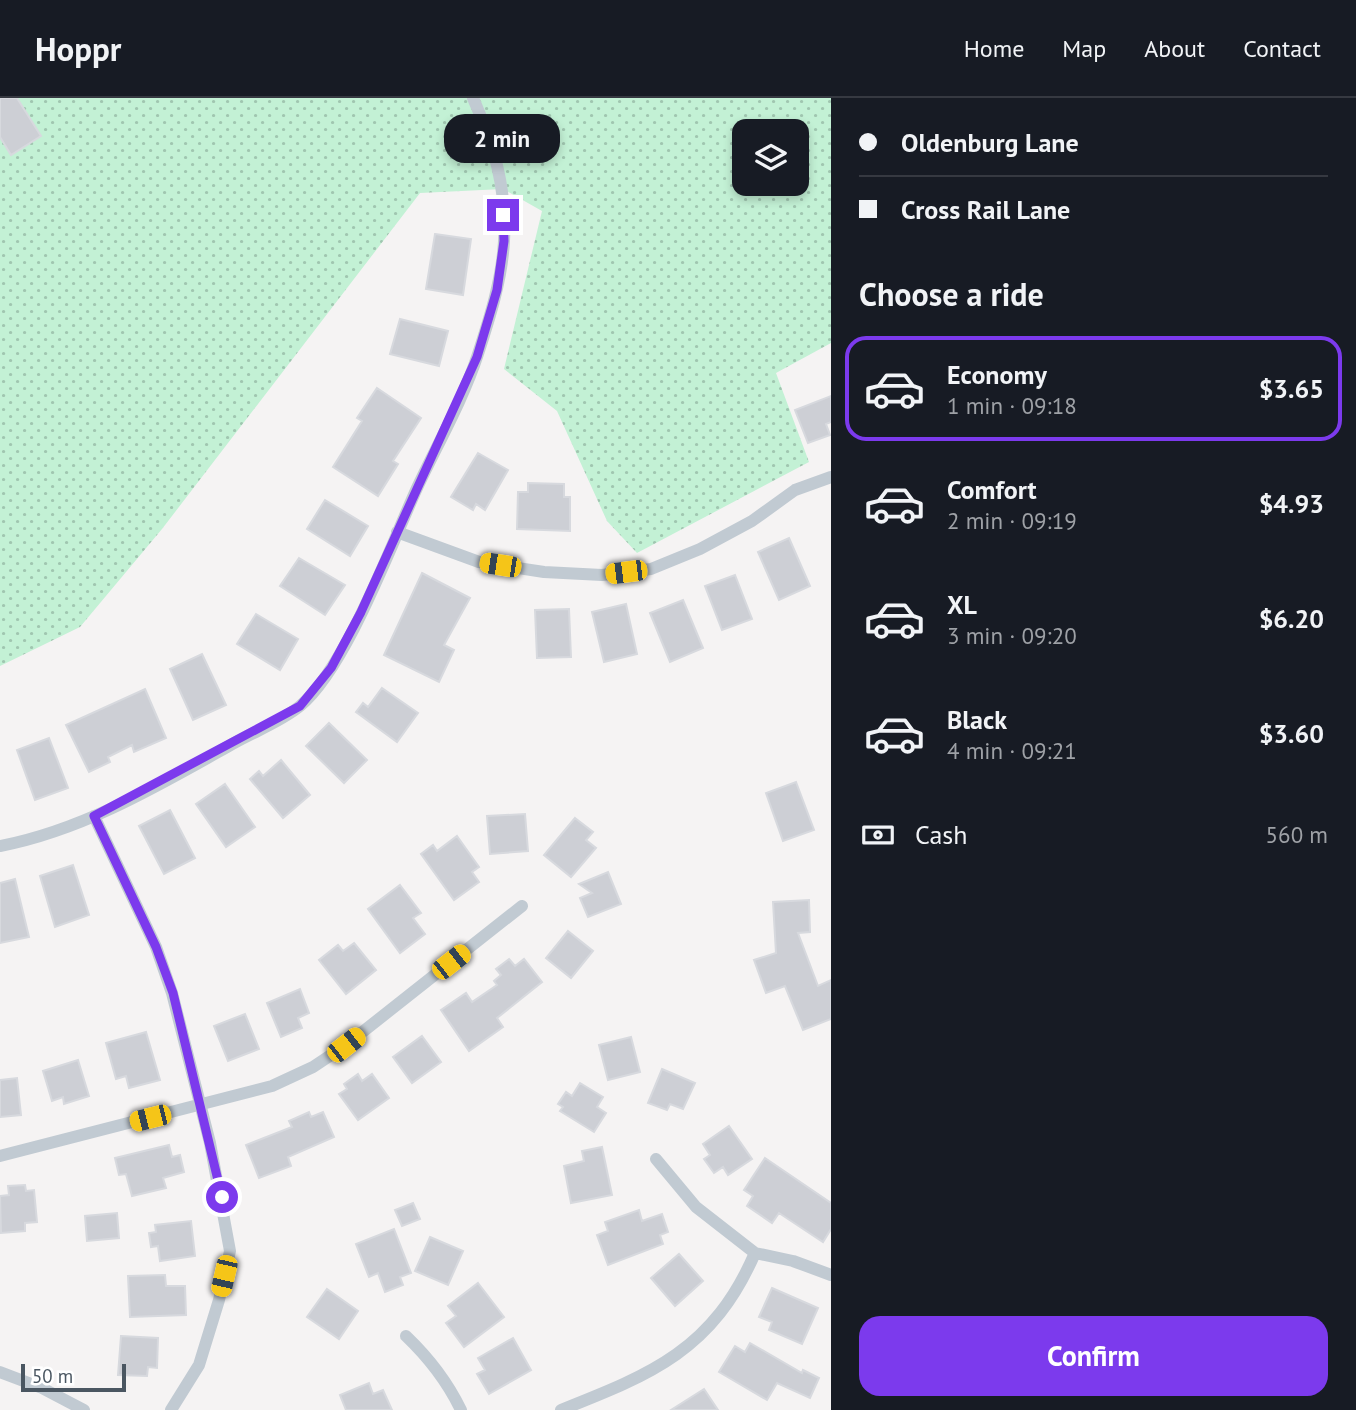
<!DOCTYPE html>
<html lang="en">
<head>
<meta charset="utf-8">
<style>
	body { margin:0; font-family:"PT Sans",sans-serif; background:#242831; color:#f1f3f6; height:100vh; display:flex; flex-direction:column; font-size:26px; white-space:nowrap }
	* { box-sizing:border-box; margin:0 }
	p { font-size:23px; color:#9ea1a6 }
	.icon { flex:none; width:38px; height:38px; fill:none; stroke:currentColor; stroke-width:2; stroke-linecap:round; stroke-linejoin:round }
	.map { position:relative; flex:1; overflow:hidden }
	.drawer { display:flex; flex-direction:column; background:#171b24; width:525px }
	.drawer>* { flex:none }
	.banner { display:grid; align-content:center; height:154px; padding:0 28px; background:#171b24 }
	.tools { position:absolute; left:732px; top:21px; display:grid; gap:14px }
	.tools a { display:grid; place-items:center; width:77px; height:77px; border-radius:14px; background:#171b24; box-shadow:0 4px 10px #0003; font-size:35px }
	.scale { position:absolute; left:21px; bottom:18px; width:105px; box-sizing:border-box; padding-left:7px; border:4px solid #4a5661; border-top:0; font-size:19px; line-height:24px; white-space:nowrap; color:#4a5661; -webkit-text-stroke:5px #fff; paint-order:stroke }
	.end { position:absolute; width:32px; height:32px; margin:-16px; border:9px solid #7c3aed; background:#fff; box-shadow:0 0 0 4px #fff }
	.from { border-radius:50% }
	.bubble { position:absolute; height:49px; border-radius:21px; background:#171b24; box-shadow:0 4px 10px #0003; font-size:23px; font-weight:700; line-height:49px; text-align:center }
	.car { position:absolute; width:21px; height:42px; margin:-21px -10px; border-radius:9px; box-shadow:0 0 5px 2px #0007; background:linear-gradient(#f5c518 24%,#345 0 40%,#f5c518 0 76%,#345 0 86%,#f5c518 0) }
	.banner b { display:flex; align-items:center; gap:24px; height:66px; font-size:26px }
	.banner b+b { border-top:2px solid #363941 }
	.banner i { width:18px; height:18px; background:#f1f3f6 }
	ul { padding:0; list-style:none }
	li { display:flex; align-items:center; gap:21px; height:105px; margin:0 14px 10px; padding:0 14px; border:4px solid transparent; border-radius:21px }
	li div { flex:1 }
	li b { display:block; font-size:26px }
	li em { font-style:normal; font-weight:700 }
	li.active { border-color:#7c3aed }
	li>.icon { width:63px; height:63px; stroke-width:1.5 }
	h2 { padding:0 28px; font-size:32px; line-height:84px }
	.pay { display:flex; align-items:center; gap:18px; height:77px; padding:0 28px; font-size:26px }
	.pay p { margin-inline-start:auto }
	.cta { display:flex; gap:14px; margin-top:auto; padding:14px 28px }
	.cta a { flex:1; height:80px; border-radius:21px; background:#7c3aed; color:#fff; font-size:28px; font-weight:700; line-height:80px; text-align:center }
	header { display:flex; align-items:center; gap:42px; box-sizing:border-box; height:98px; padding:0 35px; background:#171b24; border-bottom:2px solid #363941 }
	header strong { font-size:33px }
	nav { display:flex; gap:38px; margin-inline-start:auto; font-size:24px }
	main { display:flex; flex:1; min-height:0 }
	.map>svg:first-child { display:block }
	.grass { fill:url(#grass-dots); fill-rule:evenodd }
	.building { fill:#cdcfd5; stroke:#d7d9de; stroke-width:2 }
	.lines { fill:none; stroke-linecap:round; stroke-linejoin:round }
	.street { stroke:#c1cad2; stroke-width:12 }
	.route { stroke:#7c3aed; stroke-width:9 }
</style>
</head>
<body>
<header>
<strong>Hoppr</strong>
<nav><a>Home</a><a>Map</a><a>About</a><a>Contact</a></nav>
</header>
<main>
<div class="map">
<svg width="831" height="1312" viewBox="0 0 831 1312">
	<defs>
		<pattern id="grass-dots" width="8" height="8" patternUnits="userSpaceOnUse" patternTransform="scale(1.75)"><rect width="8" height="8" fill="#c3f1d5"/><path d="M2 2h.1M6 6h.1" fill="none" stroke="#a0c6b0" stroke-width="1.8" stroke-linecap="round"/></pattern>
	</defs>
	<rect width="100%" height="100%" fill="#f5f3f3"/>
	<path class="grass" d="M 0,0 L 831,0 L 831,245 L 776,275 L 809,364 L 637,455 L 607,423 L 557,313 L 504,271 L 542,113 L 503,91 L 420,95 L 162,431 L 80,529 L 0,568 ZM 744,33 L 796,33 L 796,86 L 744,86 Z"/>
	<path class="building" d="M 0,0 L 17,0 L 41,38 L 11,57 L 0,39 Z
		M 435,136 L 471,141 L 463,197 L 426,191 Z
		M 400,221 L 448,233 L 439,268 L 390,256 Z
		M 377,290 L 421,320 L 393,363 L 398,366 L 378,398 L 333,369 L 362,323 L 357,320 Z
		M 831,298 L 831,324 L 826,326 L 830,337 L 808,345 L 795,312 Z
		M 478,355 L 508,372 L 485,412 L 476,406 L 473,412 L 451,399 Z
		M 528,385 L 564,386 L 564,399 L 570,399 L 570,433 L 517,431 L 518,394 L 528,394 Z
		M 325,402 L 368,428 L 350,458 L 307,431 Z
		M 789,440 L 810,488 L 779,502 L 758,454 Z
		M 299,460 L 345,487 L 325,517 L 280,488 Z
		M 422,475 L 470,500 L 444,547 L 454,552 L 439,584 L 384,557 Z
		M 735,477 L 752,521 L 722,532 L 705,488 Z
		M 683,502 L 703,550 L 670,564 L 650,515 Z
		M 626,506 L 637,556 L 604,564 L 592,514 Z
		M 569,511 L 571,559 L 537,560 L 535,512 Z
		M 256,516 L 298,541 L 280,572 L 237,546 Z
		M 202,556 L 226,607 L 193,622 L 170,571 Z
		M 382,590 L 418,615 L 397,644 L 356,614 L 363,605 L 368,609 Z
		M 145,591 L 166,640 L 134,654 L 132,647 L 108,659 L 110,664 L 89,674 L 66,627 Z
		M 329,625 L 367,662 L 344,685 L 306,648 Z
		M 49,640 L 68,690 L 35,702 L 17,652 Z
		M 281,662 L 310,697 L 283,720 L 250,681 L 259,673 L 263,678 Z
		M 796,684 L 814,732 L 783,743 L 766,695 Z
		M 225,686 L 255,729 L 226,749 L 196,706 Z
		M 170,712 L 195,760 L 164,776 L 139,728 Z
		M 525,716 L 528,753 L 490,756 L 487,718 Z
		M 575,720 L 593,734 L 586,742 L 596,750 L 571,779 L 544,757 Z
		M 457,738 L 479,769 L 472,774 L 479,784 L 454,802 L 421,756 L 433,747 L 437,753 Z
		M 73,767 L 89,817 L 55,829 L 40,778 Z
		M 608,774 L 621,806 L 588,819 L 580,800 L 592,795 L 579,786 Z
		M 15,781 L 29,839 L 0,845 L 0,785 Z
		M 400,787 L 421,815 L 413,820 L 425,836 L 400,855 L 368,811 Z
		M 809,802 L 810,834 L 798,835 L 818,888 L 831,882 L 831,921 L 803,932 L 785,888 L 766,895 L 754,862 L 776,855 L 773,804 Z
		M 568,833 L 593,853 L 571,880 L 546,860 Z
		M 354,845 L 376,872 L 346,896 L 319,862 L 338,847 L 343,853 Z
		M 509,861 L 515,868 L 524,861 L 542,884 L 497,920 L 503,929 L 469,953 L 441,912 L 466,895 L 472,904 L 497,887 L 494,883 L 501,877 L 496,871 Z
		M 300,891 L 309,915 L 298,920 L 302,930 L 281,939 L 267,905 Z
		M 245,916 L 259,951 L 228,963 L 214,928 Z
		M 146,934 L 160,982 L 129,990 L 126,978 L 116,981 L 106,945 Z
		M 422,938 L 441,964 L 412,985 L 393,959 Z
		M 631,939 L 640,974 L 608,982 L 599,947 Z
		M 78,962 L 89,998 L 64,1006 L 63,999 L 52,1003 L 43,973 Z
		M 662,971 L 695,985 L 683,1011 L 670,1006 L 667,1012 L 648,1005 Z
		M 358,976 L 362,983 L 372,976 L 389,1000 L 358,1022 L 339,996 L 347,991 L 344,986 Z
		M 17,980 L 21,1017 L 0,1019 L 0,982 Z
		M 580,985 L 603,999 L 597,1009 L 606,1015 L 594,1034 L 560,1013 L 563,1009 L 558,1006 L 566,994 L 572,998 Z
		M 309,1014 L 311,1019 L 323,1014 L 334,1039 L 288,1059 L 291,1068 L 259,1080 L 246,1047 L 292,1029 L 289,1023 Z
		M 729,1028 L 752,1061 L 728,1077 L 723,1069 L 714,1075 L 704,1061 L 710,1057 L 703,1046 Z
		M 169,1047 L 172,1059 L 180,1057 L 184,1074 L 163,1080 L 166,1090 L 132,1098 L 126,1076 L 119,1077 L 115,1060 Z
		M 602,1049 L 612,1097 L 571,1105 L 564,1068 L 584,1063 L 582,1053 Z
		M 765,1060 L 831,1105 L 831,1131 L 823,1144 L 779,1115 L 772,1125 L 747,1108 L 753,1098 L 744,1092 Z
		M 25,1087 L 26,1093 L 34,1092 L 37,1124 L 25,1125 L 25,1133 L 1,1135 L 0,1098 L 9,1097 L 8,1088 Z
		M 413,1105 L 420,1121 L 402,1128 L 395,1112 Z
		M 639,1112 L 642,1123 L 662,1116 L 668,1134 L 660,1137 L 663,1146 L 608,1167 L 597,1137 L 608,1133 L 605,1124 Z
		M 117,1115 L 119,1140 L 87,1143 L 85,1118 Z
		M 191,1123 L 195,1158 L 160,1163 L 158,1148 L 151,1149 L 149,1135 L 156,1134 L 155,1127 Z
		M 394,1131 L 411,1175 L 400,1179 L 403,1187 L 385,1194 L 378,1175 L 369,1179 L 356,1146 Z
		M 430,1139 L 463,1153 L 448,1187 L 415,1173 Z
		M 679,1156 L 703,1183 L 675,1208 L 651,1180 Z
		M 165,1177 L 166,1188 L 185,1188 L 186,1217 L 130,1219 L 128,1178 Z
		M 478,1185 L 504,1219 L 464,1249 L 446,1225 L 456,1218 L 448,1208 Z
		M 772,1190 L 818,1210 L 802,1246 L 769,1232 L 772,1224 L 759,1219 Z
		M 327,1191 L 358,1213 L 339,1241 L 307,1219 Z
		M 121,1238 L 158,1240 L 157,1270 L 148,1269 L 147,1278 L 118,1277 Z
		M 513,1240 L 531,1272 L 489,1296 L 477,1276 L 485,1272 L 478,1260 Z
		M 750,1245 L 802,1275 L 803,1272 L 819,1280 L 810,1300 L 777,1285 L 767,1302 L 719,1274 L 735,1248 L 745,1254 Z
		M 369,1285 L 373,1296 L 383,1292 L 392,1312 L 346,1312 L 340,1297 Z
		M 704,1291 L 718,1312 L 671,1312 Z"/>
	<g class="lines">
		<path class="street" d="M 397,434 L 479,464 L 544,474 L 602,477 L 651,471 L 700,451 L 752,423 L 795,392 L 831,379
			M 94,718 L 156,849 L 172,895 L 210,1045 L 230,1153 L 219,1202 L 199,1267 L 171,1312
			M 0,748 C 84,732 161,686 236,644 C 256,633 282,623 300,608 C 346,570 391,447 417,390 C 437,347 463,302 478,256 C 490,219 502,181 504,143 C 507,91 494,47 473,0
			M 0,1058 L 272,988 L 313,969 L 346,947 L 522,808
			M 656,1061 L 696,1109 L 755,1155 L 793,1163 L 831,1177
			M 406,1238 C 429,1260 447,1283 461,1312
			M 0,1274 L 42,1290 L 84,1312
			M 561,1312 C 652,1276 713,1252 755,1155"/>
	</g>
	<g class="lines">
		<path class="route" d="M 222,1099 L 173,895 L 156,849 L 94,718 L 300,608 L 331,570 L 361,514 L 477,259 L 497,192 L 504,143 L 503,117"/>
	</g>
</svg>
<div class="tools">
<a><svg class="icon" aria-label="layers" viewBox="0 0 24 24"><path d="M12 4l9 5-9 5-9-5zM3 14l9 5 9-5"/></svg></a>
</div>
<div class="scale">50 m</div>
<i class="end from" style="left:222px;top:1099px"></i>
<i class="end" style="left:503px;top:117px"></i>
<div class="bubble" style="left:444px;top:16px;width:116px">2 min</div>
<i class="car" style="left:500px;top:467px;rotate:279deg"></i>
<i class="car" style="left:626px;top:474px;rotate:263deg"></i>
<i class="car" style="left:451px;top:864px;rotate:52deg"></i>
<i class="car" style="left:346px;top:947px;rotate:52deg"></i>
<i class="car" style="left:150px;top:1020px;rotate:256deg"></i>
<i class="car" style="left:224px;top:1178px;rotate:193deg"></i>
</div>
<section class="drawer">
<div class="banner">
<b><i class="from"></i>Oldenburg Lane</b>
<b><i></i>Cross Rail Lane</b>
</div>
<h2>Choose a ride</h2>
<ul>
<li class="active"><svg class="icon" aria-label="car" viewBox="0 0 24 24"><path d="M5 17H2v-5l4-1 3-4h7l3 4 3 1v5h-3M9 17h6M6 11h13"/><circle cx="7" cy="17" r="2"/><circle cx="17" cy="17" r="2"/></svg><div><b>Economy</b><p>1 min · 09:18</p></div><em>$3.65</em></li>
<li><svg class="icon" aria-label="car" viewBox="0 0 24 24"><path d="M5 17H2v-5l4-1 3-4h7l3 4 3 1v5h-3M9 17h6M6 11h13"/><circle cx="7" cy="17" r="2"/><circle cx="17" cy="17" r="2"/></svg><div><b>Comfort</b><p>2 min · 09:19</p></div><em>$4.93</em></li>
<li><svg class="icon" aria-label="car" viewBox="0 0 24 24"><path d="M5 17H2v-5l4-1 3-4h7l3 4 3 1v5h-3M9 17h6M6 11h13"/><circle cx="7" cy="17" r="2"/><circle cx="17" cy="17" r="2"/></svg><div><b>XL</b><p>3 min · 09:20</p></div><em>$6.20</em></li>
<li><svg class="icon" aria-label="car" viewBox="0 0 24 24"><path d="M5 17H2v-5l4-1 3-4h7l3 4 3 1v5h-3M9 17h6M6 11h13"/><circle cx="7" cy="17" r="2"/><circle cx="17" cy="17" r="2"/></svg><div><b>Black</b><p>4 min · 09:21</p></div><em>$3.60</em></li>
</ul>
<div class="pay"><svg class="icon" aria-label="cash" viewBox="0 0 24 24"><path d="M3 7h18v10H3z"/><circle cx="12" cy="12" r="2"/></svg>Cash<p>560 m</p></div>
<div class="cta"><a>Confirm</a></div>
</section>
</main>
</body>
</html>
